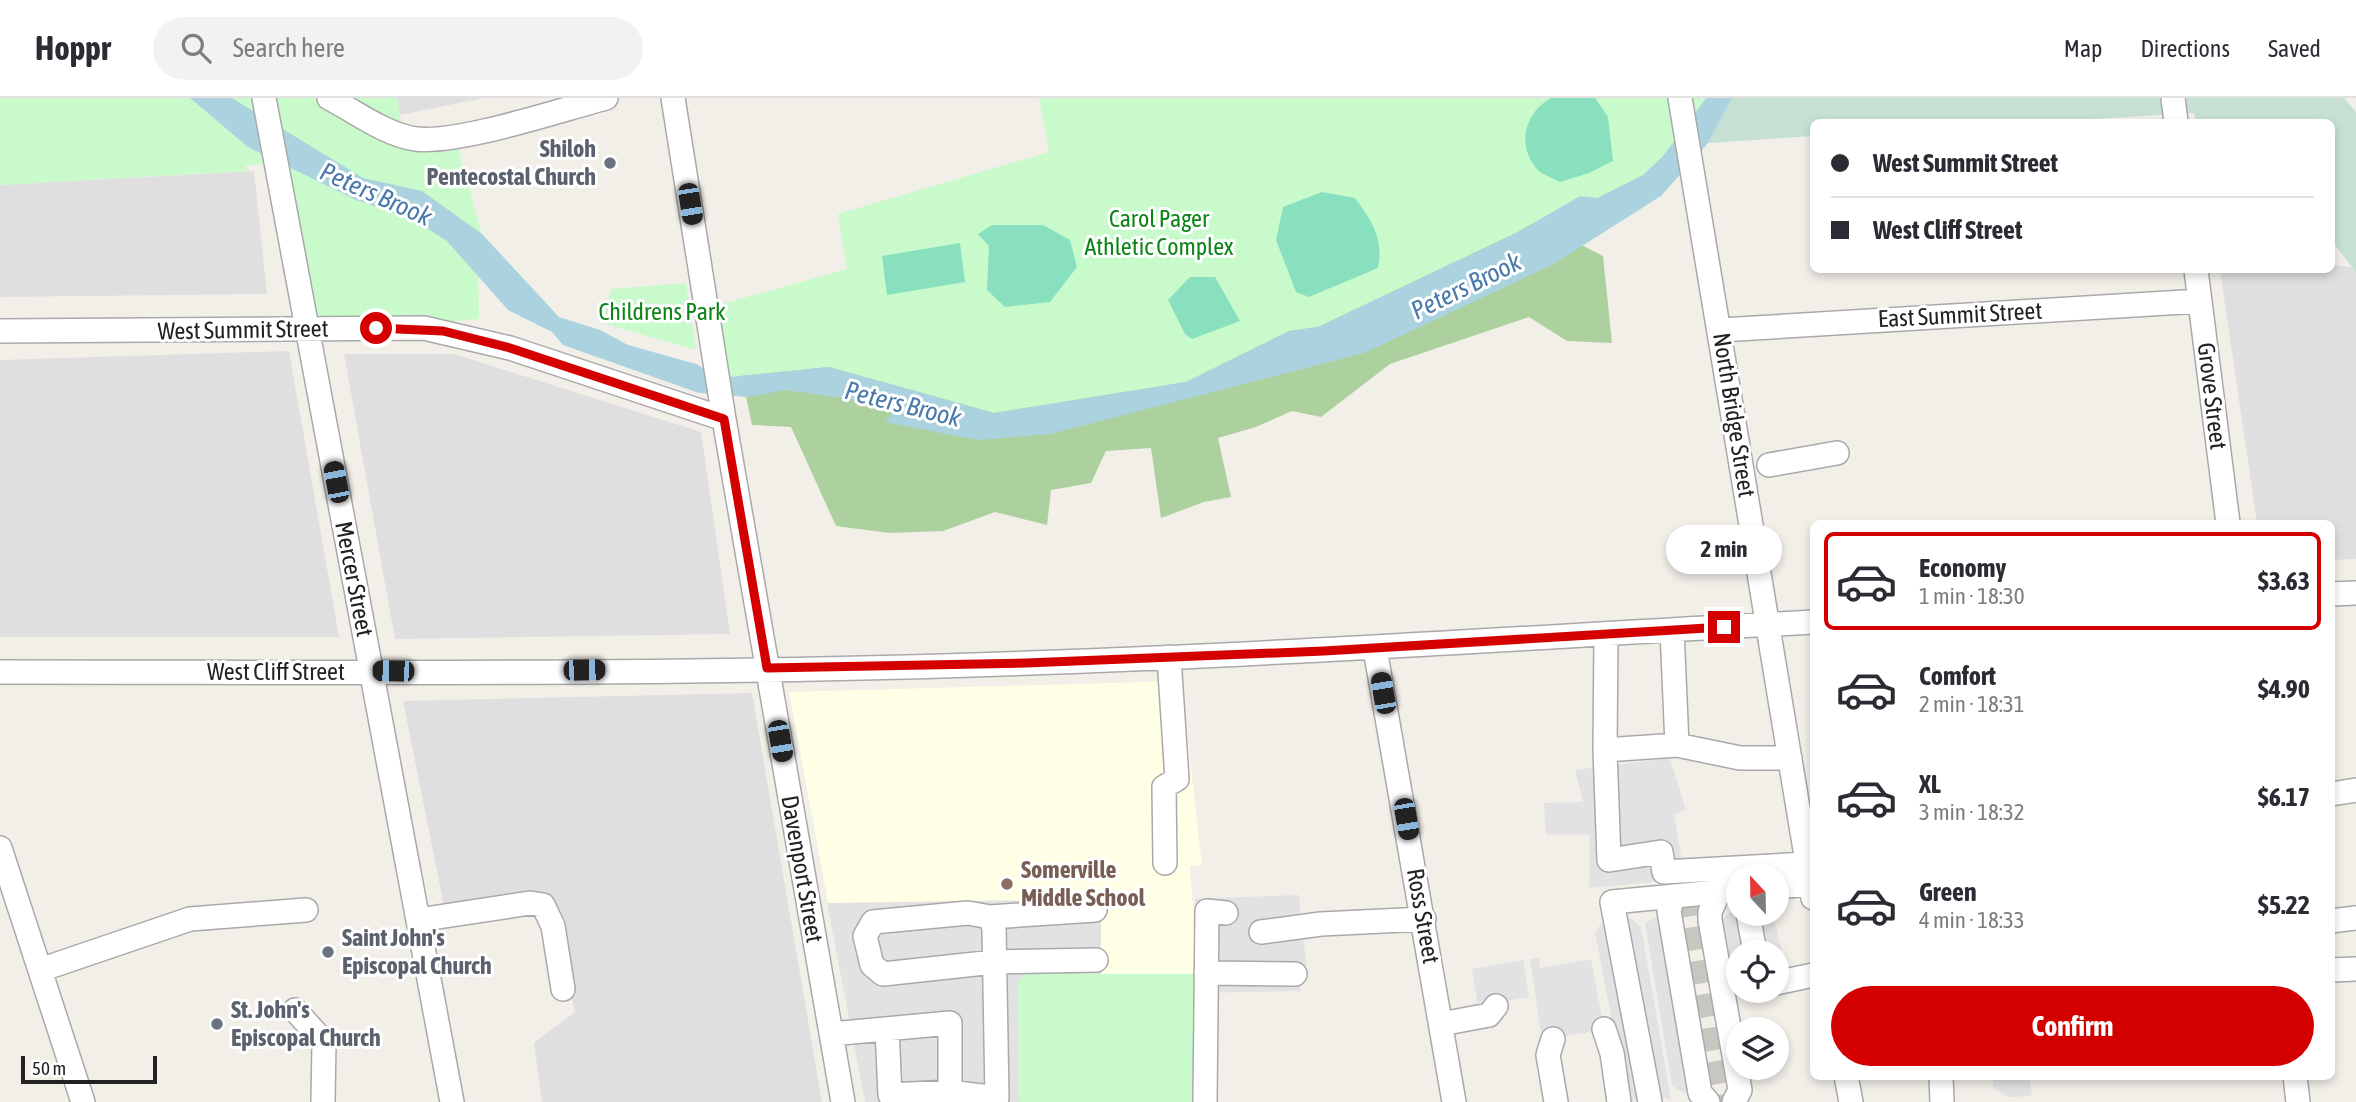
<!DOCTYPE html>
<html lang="en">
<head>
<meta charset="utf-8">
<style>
	body { margin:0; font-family:"Asap Condensed",sans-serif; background:#f2f2f3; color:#2b2b33; height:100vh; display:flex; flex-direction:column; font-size:26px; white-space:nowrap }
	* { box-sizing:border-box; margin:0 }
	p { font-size:23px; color:#7c7c81 }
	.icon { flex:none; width:38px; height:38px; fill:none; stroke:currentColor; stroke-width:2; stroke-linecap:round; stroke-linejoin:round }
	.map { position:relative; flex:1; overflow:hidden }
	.panel { position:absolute; left:1810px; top:422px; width:525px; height:560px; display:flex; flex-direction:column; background:#fff; border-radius:10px; box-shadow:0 4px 10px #0003 }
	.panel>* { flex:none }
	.top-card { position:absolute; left:1810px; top:21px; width:525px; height:154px; border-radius:10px; box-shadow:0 4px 10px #0003; display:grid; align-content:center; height:154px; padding:0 21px; background:#fff }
	.needle { width:46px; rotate:338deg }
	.fabs { position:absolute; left:1726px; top:765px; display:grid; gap:14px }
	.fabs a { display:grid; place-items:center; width:63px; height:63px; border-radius:50%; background:#fff; box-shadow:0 4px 10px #0003; font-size:35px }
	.scale { position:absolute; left:21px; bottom:18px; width:136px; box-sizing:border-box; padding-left:7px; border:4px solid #222; border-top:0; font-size:19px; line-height:24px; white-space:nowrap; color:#222; -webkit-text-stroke:5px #fff; paint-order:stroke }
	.end { position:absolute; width:32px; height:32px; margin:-16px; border:9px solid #d40000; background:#fff; box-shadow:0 0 0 4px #fff }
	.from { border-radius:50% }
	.bubble { position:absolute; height:49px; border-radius:24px; background:#fff; box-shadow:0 4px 10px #0003; font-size:23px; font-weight:700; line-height:49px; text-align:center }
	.car { position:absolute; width:21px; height:42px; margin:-21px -10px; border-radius:9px; box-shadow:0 0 5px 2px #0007; background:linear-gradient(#222 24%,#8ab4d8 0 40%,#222 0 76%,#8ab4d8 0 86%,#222 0) }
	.top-card b { display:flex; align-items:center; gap:24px; height:66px; font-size:26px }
	.top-card b+b { border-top:2px solid #e1e1e2 }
	.top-card i { width:18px; height:18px; background:#2b2b33 }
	ul { padding:12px 0 0; list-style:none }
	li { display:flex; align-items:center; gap:21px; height:98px; margin:0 14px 10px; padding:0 7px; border:4px solid transparent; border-radius:10px }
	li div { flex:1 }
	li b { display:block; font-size:26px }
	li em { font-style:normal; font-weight:700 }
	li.current { border-color:#d40000 }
	li>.icon { width:63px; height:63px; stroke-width:1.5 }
	.button { display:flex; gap:14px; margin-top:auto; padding:14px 21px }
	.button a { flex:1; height:80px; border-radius:42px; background:#d40000; color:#fff; font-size:28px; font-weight:700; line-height:80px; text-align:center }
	header { display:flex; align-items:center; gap:42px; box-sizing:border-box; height:98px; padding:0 35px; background:#fff; border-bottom:2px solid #e1e1e2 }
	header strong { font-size:33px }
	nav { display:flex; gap:38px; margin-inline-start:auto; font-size:24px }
	.search { width:490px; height:63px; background:#f2f2f3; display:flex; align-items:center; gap:18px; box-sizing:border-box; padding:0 24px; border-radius:38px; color:#7c7c81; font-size:26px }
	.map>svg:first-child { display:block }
	.residential { fill:#e0dfdf }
	.education { fill:#ffffe5 }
	.forest { fill:#add19e }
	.wetland { fill:#c6e0d4 }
	.park { fill:#c8facc }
	.pitch { fill:#88e0be }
	.parking { fill:#e2e2e2 }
	.water { fill:#aad3df }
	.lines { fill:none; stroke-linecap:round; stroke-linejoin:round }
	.minor-tunnel { stroke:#c8c6c1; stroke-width:23; stroke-dasharray:23 11; stroke-linecap:butt }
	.minor-casing { stroke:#a9a9a9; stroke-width:26 }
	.minor { stroke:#fff; stroke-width:23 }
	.route { stroke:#d40000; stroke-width:9 }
	.worship-dot { fill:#6b7280; stroke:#fff; stroke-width:2.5 }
	.education-dot { fill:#8d6e63; stroke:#fff; stroke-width:2.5 }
	.labels { text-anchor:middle; stroke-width:6; stroke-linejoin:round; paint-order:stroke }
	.worship-label { font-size:24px; font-weight:bold; fill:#5b616d; stroke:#fff; text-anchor:start }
	.park-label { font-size:24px; fill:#0c8416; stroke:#fff }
	.street-label { font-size:24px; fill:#222; stroke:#fff }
	.education-label { font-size:24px; font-weight:bold; fill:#785e54; stroke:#fff; text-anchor:start }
	.water-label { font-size:26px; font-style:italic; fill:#4a7aab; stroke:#fff }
</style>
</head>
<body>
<header>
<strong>Hoppr</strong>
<div class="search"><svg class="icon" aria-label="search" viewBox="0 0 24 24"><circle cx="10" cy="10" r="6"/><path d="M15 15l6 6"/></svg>Search here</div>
<nav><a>Map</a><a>Directions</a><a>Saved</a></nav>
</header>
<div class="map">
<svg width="2356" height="1004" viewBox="0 0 2356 1004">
	<rect width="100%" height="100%" fill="#f2efe9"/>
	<path class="residential" d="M 397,0 L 483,0 L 400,17 Z
		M 254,73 L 267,196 L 0,199 L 0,87 Z
		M 2331,166 L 2356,170 L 2356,461 L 2331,462 L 2331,425 L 2257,425 L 2220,172 L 2331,172 Z
		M 289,253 L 339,539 L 0,539 L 0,262 Z
		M 344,256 L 454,256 L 701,334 L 730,536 L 395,541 Z
		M 752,595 L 822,1004 L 542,1004 L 534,945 L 575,914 L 550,809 L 447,823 L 403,603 Z"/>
	<path class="education" d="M 1181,583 L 1202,767 L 1190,768 L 1198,876 L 1198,1004 L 865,1004 L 789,594 Z"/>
	<path class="forest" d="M 1514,113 L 1603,158 L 1612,245 L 1567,243 L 1529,219 L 1390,266 L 1321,319 L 1292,313 L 1256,329 L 1218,340 L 1231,399 L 1204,404 L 1161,420 L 1151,350 L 1106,353 L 1091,385 L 1051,392 L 1047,427 L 995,414 L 943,433 L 889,435 L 836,428 L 791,329 L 752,327 L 739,265 Z"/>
	<path class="wetland" d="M 1732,0 L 2344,0 L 2356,14 L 2356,174 L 2331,142 L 2331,24 L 2196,24 L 2194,15 L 2038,24 L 1813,24 L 1813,38 L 1708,45 Z"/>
	<path class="park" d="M 0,0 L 397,0 L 405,52 L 458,50 L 482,136 L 478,176 L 479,221 L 309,236 L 275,66 L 246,67 L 247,73 L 0,87 Z
		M 1039,0 L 1706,0 L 1663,58 L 1643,77 L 1597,100 L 1580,98 L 1518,134 L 1318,229 L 1289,233 L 1186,284 L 994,315 L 829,269 L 720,280 L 708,210 L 847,171 L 838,116 L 1049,54 Z
		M 686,185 L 696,252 L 602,225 L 611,191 Z
		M 1027,876 L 1198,876 L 1198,1004 L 1019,1004 L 1018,883 Z"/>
	<path class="pitch" d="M 1551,0 L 1595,0 L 1608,19 L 1613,63 L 1589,75 L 1560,84 C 1552,80 1541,76 1536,70 C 1516,45 1526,14 1551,0 Z
		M 1322,94 L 1355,100 C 1372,123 1384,141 1378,170 L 1309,199 L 1296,194 L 1276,142 L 1283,109 Z
		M 992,127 L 1043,127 L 1070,142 L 1077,169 L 1050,204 L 1005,209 L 987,192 L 989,148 L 978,136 Z
		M 960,145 L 965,184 L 887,197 L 882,158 Z
		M 1190,179 L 1215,179 L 1240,223 L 1192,241 L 1185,236 L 1168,202 Z"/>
	<path class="parking" d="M 1670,660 L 1686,712 L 1674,716 L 1685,781 L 1589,790 L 1590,737 L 1546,736 L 1544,705 L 1583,704 L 1575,672 Z
		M 1299,797 L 1306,866 L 1300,893 L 1202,895 L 1195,801 Z
		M 1101,801 L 1101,876 L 1027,876 L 1018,883 L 1019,1004 L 865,1004 L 827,805 Z
		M 1738,808 L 1738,816 L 1773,816 L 1786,872 L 1776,874 L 1776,854 L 1738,854 L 1738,892 L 1741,893 L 1736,897 L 1722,821 Z
		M 1669,813 L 1697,981 L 1685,995 L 1672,988 L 1645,825 Z
		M 1624,815 L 1641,829 L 1671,1002 L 1648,995 L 1640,996 L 1633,1004 L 1627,1001 L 1595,834 L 1608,817 Z
		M 1539,860 L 1540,870 L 1591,861 L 1604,931 L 1542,943 L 1530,861 Z
		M 1523,862 L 1529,899 L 1478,908 L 1472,871 Z
		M 1993,978 L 2029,978 L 2032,998 L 2008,999 L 1993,989 Z"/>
	<path class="water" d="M 190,0 L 232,0 L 363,80 L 422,93 L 482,136 L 559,219 L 600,232 L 628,247 L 696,266 L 720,280 L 829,269 L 994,315 L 1186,284 L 1289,233 L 1318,229 L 1518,134 L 1580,98 L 1597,100 L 1643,77 L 1663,58 L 1706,0 L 1732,0 L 1708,45 L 1661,98 L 1552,167 L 1364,255 L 1050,336 L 978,342 L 885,324 L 898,308 L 786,292 L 747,299 L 699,295 L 563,247 L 552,234 L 508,212 L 447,143 L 415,123 L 354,101 L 248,49 Z"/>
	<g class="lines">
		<path class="minor-tunnel" d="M 1695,796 L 1690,815 L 1723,1004"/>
		<g class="minor-casing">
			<path id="minor" d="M 264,0 L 452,1004
				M 329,0 C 356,14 386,37 416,41 C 459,46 560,12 606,0
				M 673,0 L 724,321 L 843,1004
				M 1680,0 L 1813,800
				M 2173,0 L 2176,24
				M 2196,172 L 2228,425
				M 1721,232 L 2200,203
				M 0,233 L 424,230 L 510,250 L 724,321
				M 1769,367 L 1837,355
				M 2331,496 L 2356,495
				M 1672,532 L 1677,647 L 1740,660 L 1790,660
				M 1606,536 L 1605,652 L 1677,647
				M 1375,551 L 1454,1004
				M 0,574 C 343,574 687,578 1030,565 C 1291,556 1552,538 1813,524
				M 1605,652 L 1609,762 L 1661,754 L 1664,774 L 1807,766
				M 2331,696 L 2356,692
				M 0,750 L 83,1004
				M 1165,765 L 1164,689 L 1177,681 L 1169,559
				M 1776,789 L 1811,786
				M 1719,794 L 1710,814 L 1710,822 L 1738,980 L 1740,992 L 1734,1004
				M 1673,798 L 1669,813 L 1700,995 L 1708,1004
				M 1095,812 L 990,819 L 968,815 L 873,824 L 865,838 L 872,867 L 883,876 L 994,864 L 1096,862
				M 1748,816 L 1755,854
				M 418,822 L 530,805 L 543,807 L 553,828 L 563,891
				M 2331,823 L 2356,820
				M 1261,834 L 1321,826 L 1424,821
				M 40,872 L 190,821 L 306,812
				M 2331,872 L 2356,871
				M 1206,875 L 1295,876
				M 1776,885 L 1813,877
				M 295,912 L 324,944 L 323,1004
				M 1441,926 L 1489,917 L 1496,908
				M 1604,931 L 1612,955 L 1619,1004
				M 831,936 L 950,925 L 950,994 L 890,997 L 887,931
				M 1553,941 L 1548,957 L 1556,1004
				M 1846,978 L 1851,1004
				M 1941,978 L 1942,1004
				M 2295,978 L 2298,1004
				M 950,994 L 997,1000 L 994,830 L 990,819
				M 1205,1004 L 1207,813 L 1226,815
				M 1650,1004 L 1612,804 L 1738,792"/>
		</g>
		<use href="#minor" class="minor"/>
	</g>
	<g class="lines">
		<path class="route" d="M 376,230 L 443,233 L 510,250 L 724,321 L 767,570 L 1026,565 L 1324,553 L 1724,529"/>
	</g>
	<g class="worship-dot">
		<circle cx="610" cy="65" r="7"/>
		<circle cx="328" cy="854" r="7"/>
		<circle cx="217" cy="926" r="7"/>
	</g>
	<circle class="education-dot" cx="1007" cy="786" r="7"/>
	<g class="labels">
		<g class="worship-label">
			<text x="596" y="59" text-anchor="end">Shiloh<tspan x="596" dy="28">Pentecostal Church</tspan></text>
			<text x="342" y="848">Saint John's<tspan x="342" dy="28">Episcopal Church</tspan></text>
			<text x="231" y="920">St. John's<tspan x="231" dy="28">Episcopal Church</tspan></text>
		</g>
		<g class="park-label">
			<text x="1159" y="129">Carol Pager<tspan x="1159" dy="28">Athletic Complex</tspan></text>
			<text x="662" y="222">Childrens Park</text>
		</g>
		<g class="street-label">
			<text transform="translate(1960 217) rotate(-3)" y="8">East Summit Street</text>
			<text transform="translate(243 232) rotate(-1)" y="8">West Summit Street</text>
			<text transform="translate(2212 298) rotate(83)" y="8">Grove Street</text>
			<text transform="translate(1734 317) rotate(81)" y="8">North Bridge Street</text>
			<text transform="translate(354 481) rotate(79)" y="8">Mercer Street</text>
			<text x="276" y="582">West Cliff Street</text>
			<text transform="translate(802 771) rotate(80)" y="8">Davenport Street</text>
			<text transform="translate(1423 818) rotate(80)" y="8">Ross Street</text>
		</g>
		<g class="education-label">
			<text x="1021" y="780">Somerville<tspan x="1021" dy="28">Middle School</tspan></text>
		</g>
		<g class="water-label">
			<text transform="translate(376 96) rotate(24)" y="9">Peters Brook</text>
			<text transform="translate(1466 188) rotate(-26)" y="9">Peters Brook</text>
			<text transform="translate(903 306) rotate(14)" y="9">Peters Brook</text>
		</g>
	</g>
</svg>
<div class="fabs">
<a><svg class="needle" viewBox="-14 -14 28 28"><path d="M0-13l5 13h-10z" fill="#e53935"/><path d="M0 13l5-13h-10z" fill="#7c7c81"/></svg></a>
<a><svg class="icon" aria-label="locate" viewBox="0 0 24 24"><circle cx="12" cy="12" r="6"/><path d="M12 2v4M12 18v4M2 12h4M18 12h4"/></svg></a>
<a><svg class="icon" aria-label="layers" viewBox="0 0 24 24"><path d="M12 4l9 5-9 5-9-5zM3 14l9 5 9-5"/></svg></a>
</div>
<div class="scale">50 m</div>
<i class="end from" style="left:376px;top:230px"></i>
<i class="end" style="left:1724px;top:529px"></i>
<div class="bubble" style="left:1666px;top:427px;width:116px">2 min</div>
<i class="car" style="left:690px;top:106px;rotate:171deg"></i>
<i class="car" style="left:336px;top:384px;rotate:349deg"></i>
<i class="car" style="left:584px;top:572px;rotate:89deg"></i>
<i class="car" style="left:393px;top:573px;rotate:271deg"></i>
<i class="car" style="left:1383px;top:595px;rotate:350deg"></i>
<i class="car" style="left:780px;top:643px;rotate:170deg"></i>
<i class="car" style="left:1406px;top:721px;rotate:170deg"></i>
<div class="top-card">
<b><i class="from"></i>West Summit Street</b>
<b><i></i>West Cliff Street</b>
</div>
<section class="panel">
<ul>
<li class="current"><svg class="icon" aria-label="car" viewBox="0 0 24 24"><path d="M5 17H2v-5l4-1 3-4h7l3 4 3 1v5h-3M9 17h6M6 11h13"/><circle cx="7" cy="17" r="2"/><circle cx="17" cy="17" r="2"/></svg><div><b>Economy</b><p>1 min · 18:30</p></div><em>$3.63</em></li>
<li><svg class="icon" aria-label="car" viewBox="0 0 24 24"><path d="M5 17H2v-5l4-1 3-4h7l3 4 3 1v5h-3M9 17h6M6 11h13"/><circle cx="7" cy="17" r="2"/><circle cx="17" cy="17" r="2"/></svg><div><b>Comfort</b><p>2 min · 18:31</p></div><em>$4.90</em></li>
<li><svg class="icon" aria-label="car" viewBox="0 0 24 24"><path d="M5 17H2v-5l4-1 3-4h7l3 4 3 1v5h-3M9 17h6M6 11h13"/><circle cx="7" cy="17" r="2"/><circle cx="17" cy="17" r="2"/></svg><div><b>XL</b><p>3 min · 18:32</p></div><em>$6.17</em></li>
<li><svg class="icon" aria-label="car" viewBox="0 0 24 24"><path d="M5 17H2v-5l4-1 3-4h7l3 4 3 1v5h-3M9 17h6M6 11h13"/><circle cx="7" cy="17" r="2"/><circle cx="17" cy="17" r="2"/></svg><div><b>Green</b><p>4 min · 18:33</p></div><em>$5.22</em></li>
</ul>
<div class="button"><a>Confirm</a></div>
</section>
</div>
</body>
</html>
